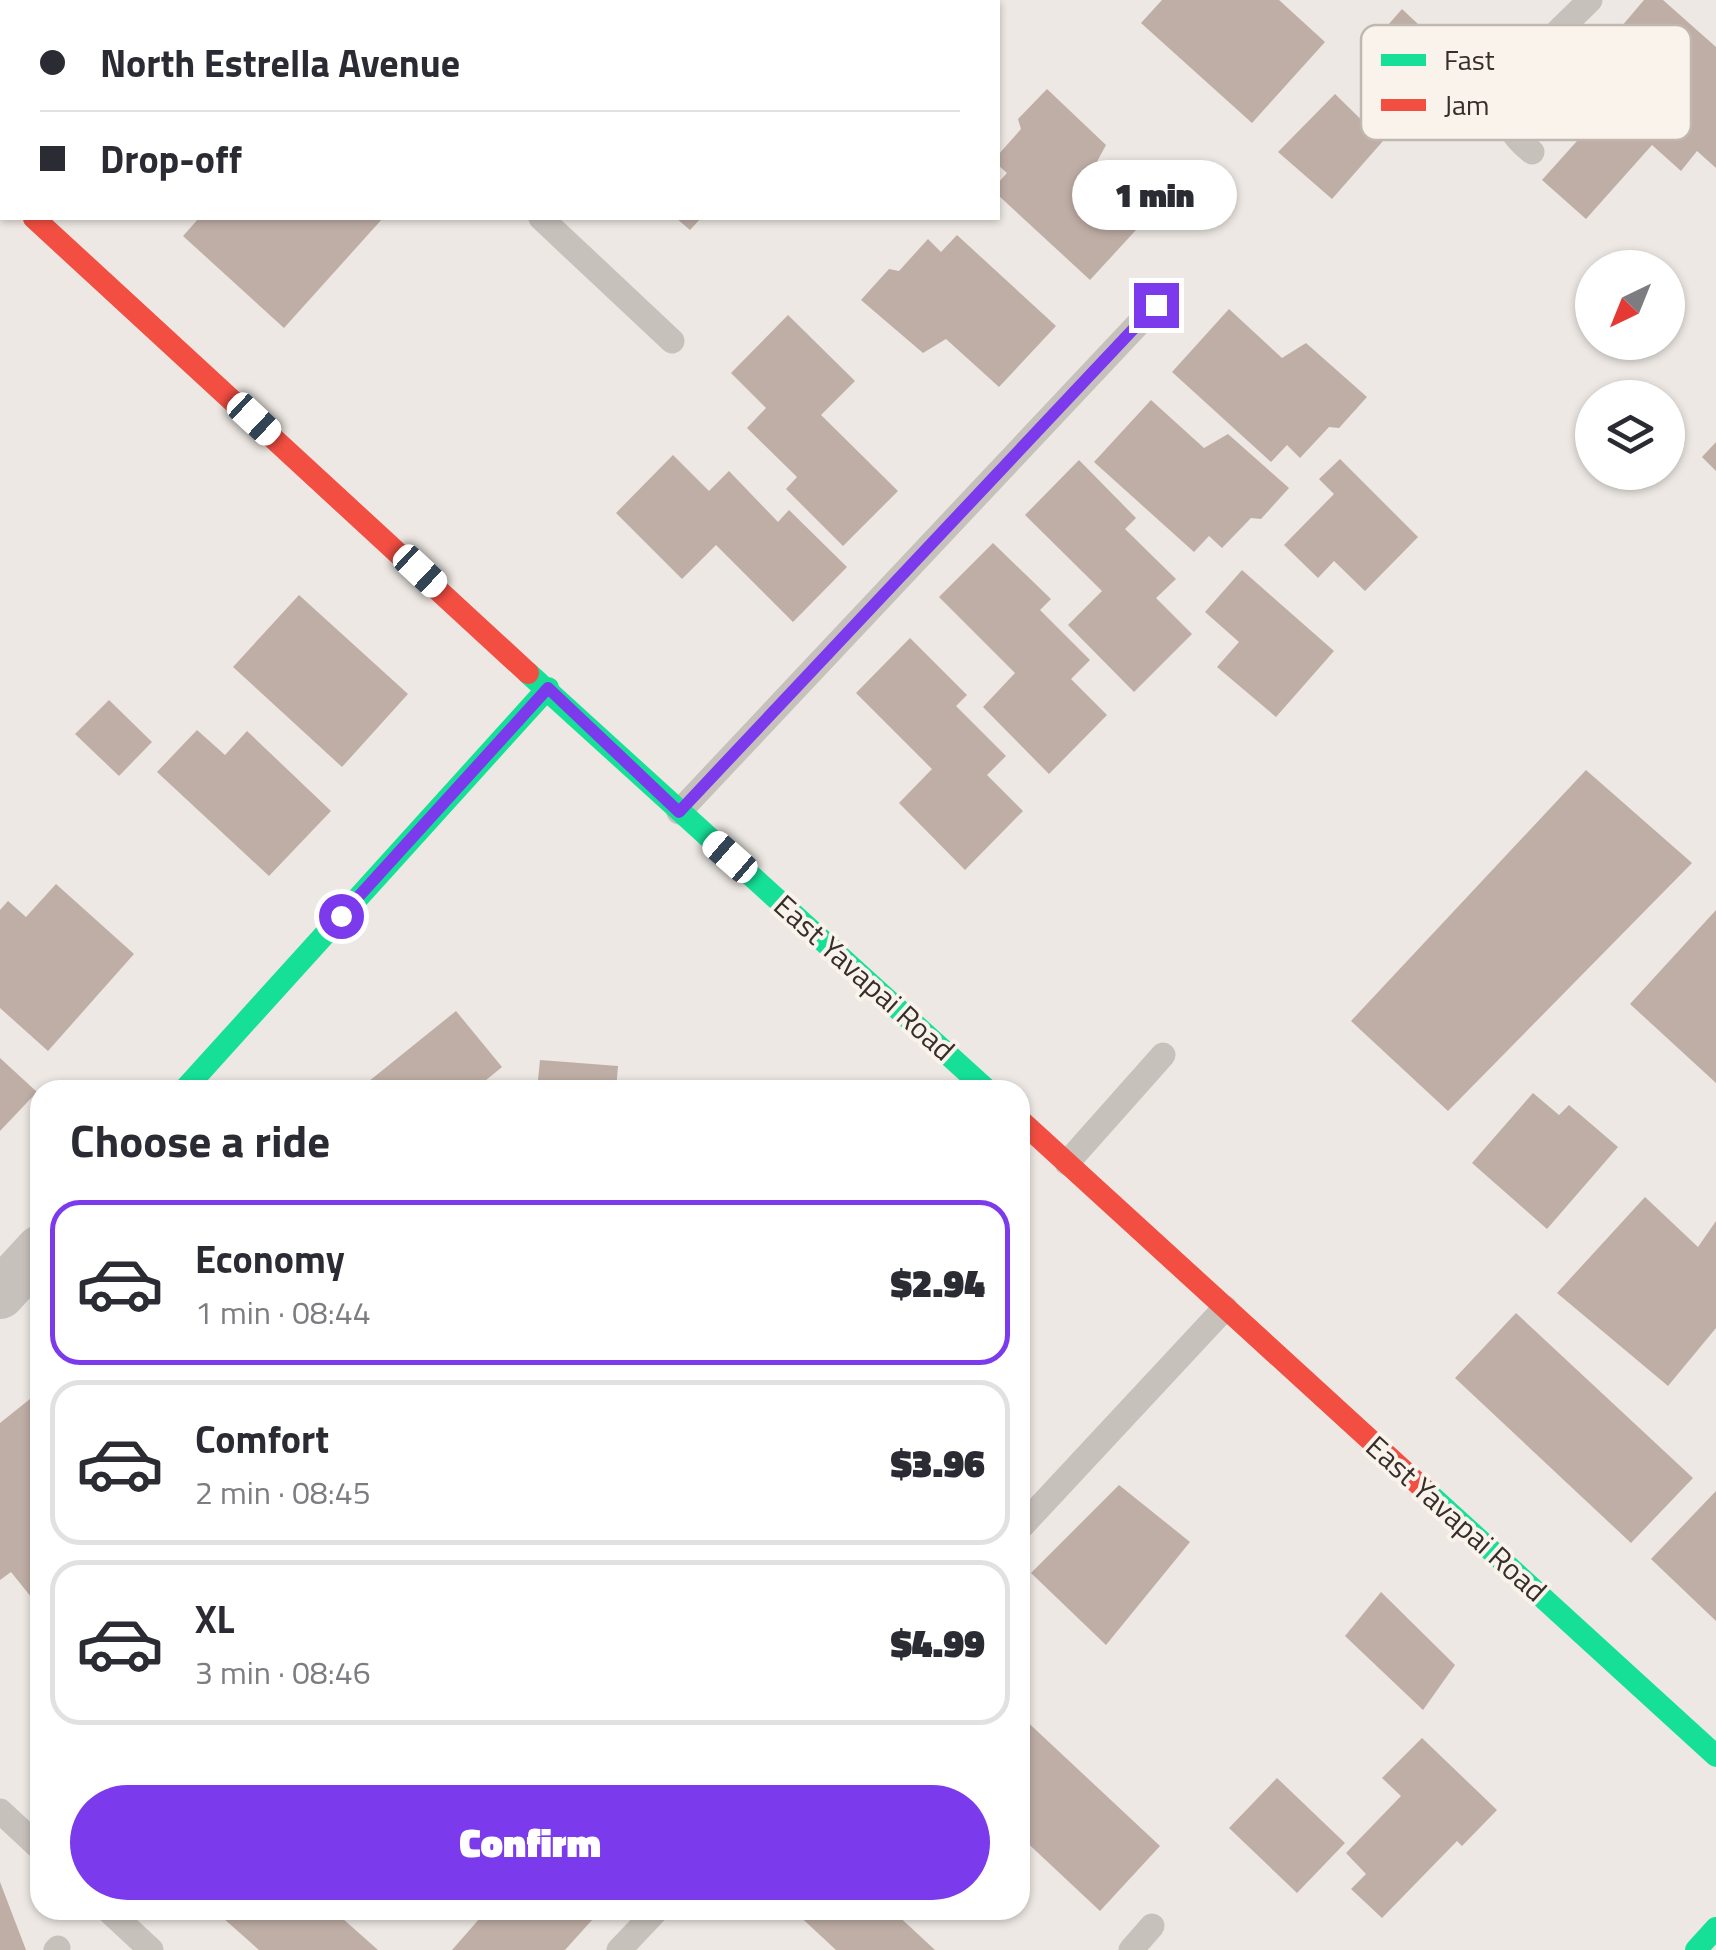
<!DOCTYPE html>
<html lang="en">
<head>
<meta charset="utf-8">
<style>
	body { margin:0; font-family:"Titillium Web",sans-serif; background:#f2f2f3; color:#2b2b33; height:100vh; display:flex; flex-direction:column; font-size:38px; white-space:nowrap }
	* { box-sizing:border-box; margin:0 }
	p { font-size:32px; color:#7c7c81 }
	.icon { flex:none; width:55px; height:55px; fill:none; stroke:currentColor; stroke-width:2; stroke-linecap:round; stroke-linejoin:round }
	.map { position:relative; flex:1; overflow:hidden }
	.sheet { position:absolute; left:30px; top:1080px; width:1000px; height:840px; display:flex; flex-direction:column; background:#fff; border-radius:30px; box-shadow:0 2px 8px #0004 }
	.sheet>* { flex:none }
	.banner { position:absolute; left:0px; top:0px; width:1000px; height:220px; box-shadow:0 2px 8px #0004; display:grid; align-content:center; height:220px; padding:0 40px; background:#fff }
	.needle { width:65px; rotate:223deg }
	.tools { position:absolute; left:1575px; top:250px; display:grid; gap:20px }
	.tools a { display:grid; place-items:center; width:110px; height:110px; border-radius:50%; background:#fff; box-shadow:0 2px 8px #0004; font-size:50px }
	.end { position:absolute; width:45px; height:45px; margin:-22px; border:12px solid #7c3aed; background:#fff; box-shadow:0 0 0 5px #fff }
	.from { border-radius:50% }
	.bubble { position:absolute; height:70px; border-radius:35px; background:#fff; box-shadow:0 2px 8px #0004; font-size:32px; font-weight:800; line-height:70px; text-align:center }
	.car { position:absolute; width:30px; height:60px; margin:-30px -15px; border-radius:12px; box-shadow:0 0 8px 2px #0007; background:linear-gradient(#fff 24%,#345 0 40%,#fff 0 76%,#345 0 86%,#fff 0) }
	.banner b { display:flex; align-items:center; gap:35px; height:95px; font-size:38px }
	.banner b+b { border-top:2px solid #e1e1e2 }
	.banner i { width:25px; height:25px; background:#2b2b33 }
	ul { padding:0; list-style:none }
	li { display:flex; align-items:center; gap:30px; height:165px; margin:0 20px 15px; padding:0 20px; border:5px solid #e1e1e2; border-radius:30px }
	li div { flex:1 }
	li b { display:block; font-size:38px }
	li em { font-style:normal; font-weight:800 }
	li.active { border-color:#7c3aed }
	li>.icon { width:90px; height:90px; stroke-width:1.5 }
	h2 { padding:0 40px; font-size:45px; line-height:120px }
	.action { display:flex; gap:20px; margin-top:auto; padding:20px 40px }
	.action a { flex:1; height:115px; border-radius:60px; background:#7c3aed; color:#fff; font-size:40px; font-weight:800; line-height:115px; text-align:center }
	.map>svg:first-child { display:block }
	.green { fill:#ced1be }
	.building { fill:#bfaea6 }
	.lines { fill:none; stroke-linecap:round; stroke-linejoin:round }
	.lane { stroke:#c7c1bc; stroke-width:25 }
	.street { stroke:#c7c1bc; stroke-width:50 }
	.fast { stroke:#16e098; stroke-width:22 }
	.jam { stroke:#f24e42; stroke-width:22 }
	.route { stroke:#7c3aed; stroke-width:12 }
	.labels { text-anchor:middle; stroke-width:8; stroke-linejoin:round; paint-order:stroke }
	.street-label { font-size:30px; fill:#372e2a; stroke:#f9f3eb }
	.key { fill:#f9f3eb; stroke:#bfb8b1; stroke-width:2.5 }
	.key-label { font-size:28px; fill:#372e2a }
</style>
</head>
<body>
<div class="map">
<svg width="1716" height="1950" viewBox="0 0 1716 1950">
	<rect width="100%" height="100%" fill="#ede8e3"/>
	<path class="green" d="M 47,0 L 203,0 L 50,2 Z"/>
	<path class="building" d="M 1162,0 L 1279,0 L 1325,42 L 1252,123 L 1141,23 Z
		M 1644,0 L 1663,0 L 1716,47 L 1716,168 L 1697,151 L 1681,171 L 1652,145 L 1586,219 L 1542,180 L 1647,63 L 1615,34 Z
		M 1402,9 L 1467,70 L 1426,120 L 1360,57 Z
		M 1047,89 L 1106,145 L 1093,169 L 1147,218 L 1090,280 L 998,195 L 998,183 L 1007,173 L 998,165 L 998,155 L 1021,129 L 1018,119 Z
		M 1335,94 L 1383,141 L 1332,199 L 1278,152 Z
		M 199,218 L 383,218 L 284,328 L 183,236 Z
		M 676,218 L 701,218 L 690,230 Z
		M 957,235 L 1056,326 L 999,387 L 946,339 L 923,353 L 861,300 L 889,269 L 899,271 L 928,239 L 941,252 Z
		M 1229,309 L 1282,358 L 1306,343 L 1367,397 L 1339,428 L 1329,427 L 1300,458 L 1287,445 L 1271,462 L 1172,372 Z
		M 788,315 L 855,381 L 821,415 L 898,491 L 843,546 L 786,489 L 797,477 L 747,428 L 766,408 L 731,373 Z
		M 1151,400 L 1204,448 L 1228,434 L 1289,488 L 1261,519 L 1251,518 L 1222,548 L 1209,536 L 1194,552 L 1094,462 Z
		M 1716,442 L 1716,471 L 1702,457 Z
		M 673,455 L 709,491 L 729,471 L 778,522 L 789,510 L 847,567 L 793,622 L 716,545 L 682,579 L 616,513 Z
		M 1340,459 L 1418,537 L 1365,591 L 1334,561 L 1318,578 L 1284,545 L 1334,494 L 1319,479 Z
		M 1079,460 L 1136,518 L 1125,529 L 1176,579 L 1156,598 L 1192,634 L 1134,692 L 1068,625 L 1102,591 L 1025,515 Z
		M 993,543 L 1051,599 L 1040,610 L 1090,660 L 1071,679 L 1107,715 L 1049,774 L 983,707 L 1015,673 L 939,597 Z
		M 1242,570 L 1334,651 L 1276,717 L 1217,667 L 1239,642 L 1205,612 Z
		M 299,595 L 408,694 L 342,767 L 233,667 Z
		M 910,638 L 967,695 L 956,706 L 1006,756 L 987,775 L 1023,811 L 965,870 L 899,803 L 932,769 L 856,693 Z
		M 109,700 L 152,742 L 119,776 L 75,734 Z
		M 197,730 L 225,755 L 247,731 L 331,811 L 269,876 L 157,772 Z
		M 1586,770 L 1692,863 L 1448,1111 L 1351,1021 Z
		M 56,884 L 134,954 L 48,1051 L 0,1008 L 0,910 L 8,901 L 26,917 Z
		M 1716,910 L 1716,1083 L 1630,1004 Z
		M 456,1011 L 502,1067 L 474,1090 L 358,1090 Z
		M 0,1058 L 37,1092 L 0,1131 Z
		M 540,1060 L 618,1066 L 616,1090 L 537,1090 Z
		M 1533,1093 L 1559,1115 L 1569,1105 L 1618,1147 L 1547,1229 L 1472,1163 Z
		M 1645,1197 L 1698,1247 L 1716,1221 L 1716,1328 L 1668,1386 L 1557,1293 Z
		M 1516,1313 L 1693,1478 L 1631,1543 L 1455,1378 Z
		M 40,1391 L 40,1608 L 11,1572 L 0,1580 L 0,1423 Z
		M 1119,1485 L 1190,1542 L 1106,1645 L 1031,1573 Z
		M 1716,1491 L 1716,1621 L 1651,1559 Z
		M 1381,1592 L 1455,1665 L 1423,1710 L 1345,1636 Z
		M 1020,1715 L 1160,1846 L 1100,1911 L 1020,1836 Z
		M 1422,1738 L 1497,1810 L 1462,1846 L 1457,1841 L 1382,1918 L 1351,1889 L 1366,1874 L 1346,1853 L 1401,1796 L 1382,1778 Z
		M 1277,1778 L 1345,1843 L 1297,1893 L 1229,1828 Z
		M 0,1882 L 26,1950 L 0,1950 Z
		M 214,1910 L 333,1910 L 378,1950 L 259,1950 Z
		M 487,1910 L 601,1910 L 565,1950 L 452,1950 Z
		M 793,1910 L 892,1910 L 935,1950 L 836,1950 Z"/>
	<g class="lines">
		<path class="lane" d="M 1532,152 C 1526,147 1519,141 1515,135 C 1484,92 1563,28 1590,0
			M 541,218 L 672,341
			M 679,812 L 1156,305
			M 1067,1163 L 1163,1055
			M 1020,1528 L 1225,1308
			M 0,1811 L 40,1848
			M 108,1910 L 151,1950
			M 56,1950 L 58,1948
			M 619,1950 L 657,1910
			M 1131,1950 L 1152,1926"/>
		<path class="street" d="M 0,193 L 2,194
			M 0,1294 L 40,1250"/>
		<path class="fast" d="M 528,673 L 987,1090
			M 184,1090 L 548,688
			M 1426,1491 L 1716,1756
			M 1696,1950 L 1716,1928"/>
		<path class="jam" d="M 34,218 L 528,673
			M 1020,1120 L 1426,1491"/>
	</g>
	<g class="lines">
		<path class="route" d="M 341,916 L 548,688 L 679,812 L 1156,305"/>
	</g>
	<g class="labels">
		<g class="street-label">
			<text transform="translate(864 978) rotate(42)" y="10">East Yavapai Road</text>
			<text transform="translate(1456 1519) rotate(42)" y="10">East Yavapai Road</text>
		</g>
	</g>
	<rect x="1361" y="25" width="330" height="115" rx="15" class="key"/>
	<rect x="1381" y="54" width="45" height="12" fill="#16e098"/>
	<rect x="1381" y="99" width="45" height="12" fill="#f24e42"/>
	<g class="key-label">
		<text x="1444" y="70">Fast</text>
		<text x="1444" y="115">Jam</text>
	</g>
</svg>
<div class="tools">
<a><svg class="needle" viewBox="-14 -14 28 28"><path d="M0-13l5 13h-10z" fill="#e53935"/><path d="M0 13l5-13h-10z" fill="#7c7c81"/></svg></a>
<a><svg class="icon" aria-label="layers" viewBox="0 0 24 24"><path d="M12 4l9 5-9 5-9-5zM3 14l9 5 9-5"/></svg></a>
</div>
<i class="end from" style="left:341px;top:916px"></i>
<i class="end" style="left:1156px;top:305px"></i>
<div class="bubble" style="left:1072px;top:160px;width:165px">1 min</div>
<i class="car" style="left:254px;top:419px;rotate:133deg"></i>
<i class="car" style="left:420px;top:571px;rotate:133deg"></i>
<i class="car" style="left:730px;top:857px;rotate:311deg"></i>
<div class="banner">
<b><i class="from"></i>North Estrella Avenue</b>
<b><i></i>Drop-off</b>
</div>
<section class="sheet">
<h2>Choose a ride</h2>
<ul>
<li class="active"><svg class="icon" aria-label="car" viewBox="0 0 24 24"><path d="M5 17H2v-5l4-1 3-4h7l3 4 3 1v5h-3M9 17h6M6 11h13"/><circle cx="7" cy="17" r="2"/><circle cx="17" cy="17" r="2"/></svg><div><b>Economy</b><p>1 min · 08:44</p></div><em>$2.94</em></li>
<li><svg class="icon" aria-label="car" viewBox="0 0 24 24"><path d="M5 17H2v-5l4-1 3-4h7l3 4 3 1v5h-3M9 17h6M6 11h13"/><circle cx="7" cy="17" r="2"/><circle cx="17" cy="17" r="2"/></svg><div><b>Comfort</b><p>2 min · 08:45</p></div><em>$3.96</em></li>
<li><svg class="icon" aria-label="car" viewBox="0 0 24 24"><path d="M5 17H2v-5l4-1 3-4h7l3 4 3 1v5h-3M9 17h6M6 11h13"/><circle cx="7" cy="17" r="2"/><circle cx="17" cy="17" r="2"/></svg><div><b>XL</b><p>3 min · 08:46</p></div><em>$4.99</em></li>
</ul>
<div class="action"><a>Confirm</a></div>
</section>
</div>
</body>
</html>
